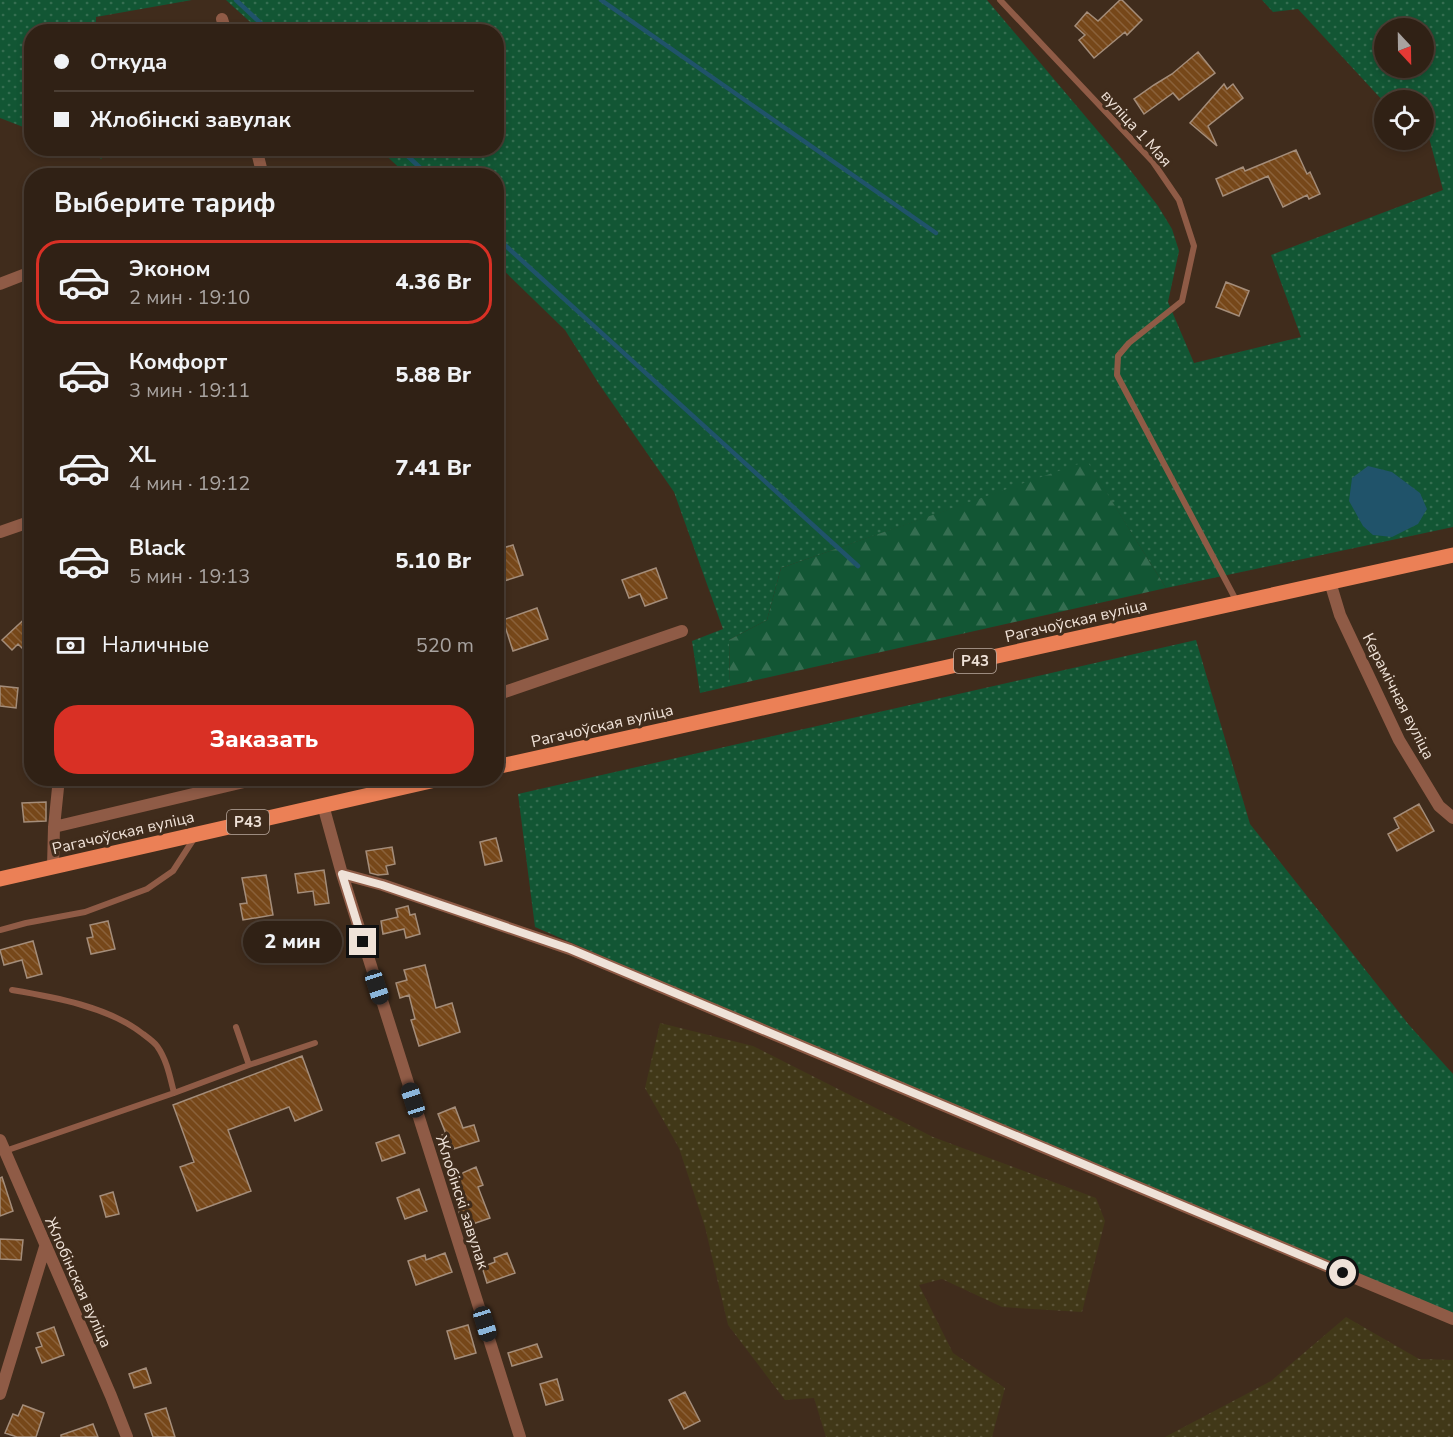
<!DOCTYPE html>
<html lang="ru">
<head>
<meta charset="utf-8">
<style>
	body { margin:0; font-family:"Nunito Sans",sans-serif; background:#3c2e22; color:#f1f3f6; height:100vh; display:flex; flex-direction:column; font-size:22px; white-space:nowrap }
	* { box-sizing:border-box; margin:0 }
	p { font-size:20px; color:#a8a3a0 }
	.icon { flex:none; width:33px; height:33px; fill:none; stroke:currentColor; stroke-width:2; stroke-linecap:round; stroke-linejoin:round }
	.map { position:relative; flex:1; overflow:hidden }
	.side { position:absolute; left:24px; top:168px; width:480px; height:618px; display:flex; flex-direction:column; background:#302115; border-radius:24px; box-shadow:0 3px 9px #0003,0 0 0 2px #4b3e34 }
	.side>* { flex:none }
	.guide { position:absolute; left:24px; top:24px; width:480px; height:132px; border-radius:24px; box-shadow:0 3px 9px #0003,0 0 0 2px #4b3e34; display:grid; align-content:center; height:132px; padding:0 30px; background:#302115 }
	.needle { width:39px; rotate:158deg }
	.buttons { position:absolute; left:1374px; top:18px; display:grid; gap:12px }
	.buttons a { display:grid; place-items:center; width:60px; height:60px; border-radius:50%; background:#302115; box-shadow:0 3px 9px #0003,0 0 0 2px #4b3e34; font-size:30px }
	.end { position:absolute; width:27px; height:27px; margin:-14px; border:8px solid #efe2d8; background:#111; box-shadow:0 0 0 3px #111 }
	.from { border-radius:50% }
	.bubble { position:absolute; height:42px; border-radius:21px; background:#302115; box-shadow:0 3px 9px #0003,0 0 0 2px #4b3e34; font-size:20px; font-weight:800; line-height:42px; text-align:center }
	.car { position:absolute; width:18px; height:36px; margin:-18px -9px; border-radius:8px; box-shadow:0 0 4px 2px #0007; background:linear-gradient(#222 24%,#8ab4d8 0 40%,#222 0 76%,#8ab4d8 0 86%,#222 0) }
	.guide b { display:flex; align-items:center; gap:21px; height:57px; font-size:22px }
	.guide b+b { border-top:2px solid #4b3e34 }
	.guide i { width:15px; height:15px; background:#f1f3f6 }
	ul { padding:0; list-style:none }
	li { display:flex; align-items:center; gap:18px; height:84px; margin:0 12px 9px; padding:0 18px; border:3px solid transparent; border-radius:24px }
	li div { flex:1 }
	li b { display:block; font-size:22px }
	li em { font-style:normal; font-weight:800 }
	li.active { border-color:#d93025 }
	li>.icon { width:54px; height:54px; stroke-width:1.5 }
	h2 { padding:0 30px; font-size:27px; line-height:72px }
	.pay { display:flex; align-items:center; gap:15px; height:66px; padding:0 30px; font-size:22px }
	.pay p { margin-inline-start:auto }
	.primary-button { display:flex; gap:12px; margin-top:auto; padding:12px 30px }
	.primary-button a { flex:1; height:69px; border-radius:24px; background:#d93025; color:#fff; font-size:24px; font-weight:800; line-height:69px; text-align:center }
	.map>svg:first-child { display:block }
	.grass { fill:url(#grass-dots); fill-rule:evenodd }
	.forest { fill:url(#forest-firs) }
	.sand { fill:url(#sand-dots) }
	.water { fill:#20536a }
	.lines { fill:none; stroke-linecap:round; stroke-linejoin:round }
	.stream { stroke:#20536a; stroke-width:4.5 }
	.building { fill:url(#building-back-hatch); stroke:#a48d7a; stroke-width:1.5 }
	.lane { stroke:#8f5b46; stroke-width:6 }
	.street { stroke:#8f5b46; stroke-width:12 }
	.primary { stroke:#eb8056; stroke-width:15 }
	.route { stroke:#efe2d8; stroke-width:8 }
	.labels { text-anchor:middle; stroke-width:6; stroke-linejoin:round; paint-order:stroke }
	.shield { fill:#402c1c; stroke:#baaba0; stroke-width:1.5 }
	.shield-label { font-size:15px; font-weight:bold; fill:#efe2d8 }
	.street-label { font-size:16px; fill:#efe2d8; stroke:#402c1c }
</style>
</head>
<body>
<div class="map">
<svg width="1453" height="1437" viewBox="0 0 1453 1437">
	<defs>
		<pattern id="grass-dots" width="8" height="8" patternUnits="userSpaceOnUse" patternTransform="scale(1.5)"><rect width="8" height="8" fill="#125634"/><path d="M2 2h.1M6 6h.1" fill="none" stroke="#356e51" stroke-width="1.8" stroke-linecap="round"/></pattern>
		<pattern id="forest-firs" width="22" height="20" patternUnits="userSpaceOnUse" patternTransform="scale(1.5)"><rect width="22" height="20" fill="#125634"/><path d="M5 1l3.5 6h-7zM16 11l3.5 6h-7z" fill="#356e51"/></pattern>
		<pattern id="sand-dots" width="8" height="8" patternUnits="userSpaceOnUse" patternTransform="scale(1.5)"><rect width="8" height="8" fill="#413818"/><path d="M2 2h.1M6 6h.1" fill="none" stroke="#5d5439" stroke-width="1.8" stroke-linecap="round"/></pattern>
		<pattern id="building-back-hatch" width="6" height="6" patternUnits="userSpaceOnUse" patternTransform="scale(1.5)"><rect width="6" height="6" fill="#764719"/><path d="M-1 5l2 2M0 0l6 6M5-1l2 2" fill="none" stroke="#8a613a"/></pattern>
	</defs>
	<rect width="100%" height="100%" fill="#402c1c"/>
	<path class="grass" d="M 0,0 L 192,0 L 96,17 L 96,31 L 32,32 L 31,130 L 0,118 Z
		M 226,0 L 987,0 L 1124,162 L 1158,206 L 1172,229 L 1179,251 L 1168,302 L 1194,363 L 1301,337 L 1271,255 L 1443,190 L 1424,119 L 1424,100 L 1384,100 L 1384,102 L 1298,9 L 1273,12 L 1262,0 L 1453,0 L 1453,527 L 1166,588 L 1087,462 L 781,568 L 767,620 L 729,640 L 730,686 L 700,693 L 692,641 L 723,629 L 674,492 L 599,384 L 565,330 L 497,264 L 496,176 L 407,175 L 379,149 L 496,148 L 496,32 L 260,31 ZM 1384,28 L 1424,28 L 1424,68 L 1384,68 Z
		M 76,149 L 102,149 L 102,159 Z
		M 1196,640 L 1250,824 L 1409,1025 L 1453,1074 L 1453,1313 L 1045,1148 L 535,927 L 518,794 Z"/>
	<path class="forest" d="M 1087,461 L 1166,588 L 730,686 L 729,640 L 767,620 L 781,568 Z"/>
	<path class="sand" d="M 660,1023 L 753,1046 L 933,1137 L 1096,1198 L 1105,1221 L 1082,1312 L 1002,1307 L 942,1279 L 919,1285 L 953,1353 L 1005,1388 L 992,1437 L 826,1437 L 814,1398 L 785,1400 L 728,1325 L 705,1227 L 679,1148 L 645,1088 Z
		M 1346,1317 L 1419,1359 L 1453,1360 L 1453,1437 L 1165,1437 L 1271,1381 Z"/>
	<path class="water" d="M 1368,466 L 1392,472 L 1420,493 L 1427,509 L 1418,524 L 1392,537 L 1373,535 L 1363,526 L 1349,501 L 1352,478 Z"/>
	<g class="lines">
		<path class="stream" d="M 236,0 L 270,32
			M 601,0 L 936,233
			M 399,148 L 429,176
			M 496,237 L 858,566"/>
	</g>
	<path class="building" d="M 1120,0 L 1122,0 L 1142,20 L 1127,35 L 1125,32 L 1094,58 L 1079,40 L 1085,35 L 1075,26 L 1087,12 L 1098,21 Z
		M 1198,52 L 1215,73 L 1179,100 L 1173,93 L 1144,114 L 1134,99 L 1154,85 L 1172,74 Z
		M 1224,84 L 1227,89 L 1233,84 L 1243,98 L 1208,126 L 1217,146 L 1190,123 Z
		M 1296,150 L 1307,174 L 1310,172 L 1320,194 L 1309,199 L 1307,195 L 1283,207 L 1268,176 L 1223,196 L 1216,179 L 1243,167 L 1245,171 Z
		M 1226,282 L 1249,291 L 1239,316 L 1216,307 Z
		M 513,545 L 523,575 L 504,581 L 501,573 L 496,575 L 496,550 Z
		M 656,568 L 667,598 L 645,606 L 640,594 L 629,598 L 622,580 Z
		M 537,608 L 548,639 L 513,651 L 503,620 Z
		M 32,612 L 32,647 L 26,652 L 18,644 L 12,650 L 2,640 Z
		M 0,686 L 18,688 L 16,708 L 0,706 Z
		M 46,802 L 46,821 L 24,822 L 22,803 Z
		M 1419,804 L 1434,831 L 1397,851 L 1388,834 L 1399,828 L 1394,818 Z
		M 496,838 L 502,861 L 485,865 L 480,842 Z
		M 392,847 L 395,864 L 386,866 L 388,874 L 378,875 L 370,873 L 366,851 Z
		M 324,870 L 329,903 L 315,905 L 313,891 L 298,893 L 295,874 Z
		M 266,875 L 273,915 L 243,920 L 240,904 L 247,903 L 242,878 Z
		M 408,906 L 410,915 L 415,914 L 420,934 L 406,938 L 404,929 L 383,934 L 381,921 L 398,917 L 396,909 Z
		M 108,921 L 115,949 L 91,954 L 87,938 L 93,937 L 90,925 Z
		M 33,941 L 42,974 L 27,978 L 22,960 L 4,965 L 0,950 Z
		M 425,965 L 436,1008 L 452,1003 L 460,1032 L 419,1046 L 411,1020 L 415,1019 L 409,995 L 400,998 L 396,983 L 407,980 L 404,970 Z
		M 302,1056 L 322,1110 L 295,1121 L 289,1107 L 228,1130 L 251,1191 L 197,1211 L 180,1167 L 194,1162 L 173,1105 Z
		M 455,1107 L 463,1128 L 474,1125 L 479,1141 L 447,1151 L 442,1135 L 446,1134 L 438,1114 Z
		M 399,1135 L 405,1153 L 382,1161 L 376,1143 Z
		M 476,1167 L 483,1185 L 478,1187 L 490,1218 L 464,1227 L 458,1209 L 462,1207 L 452,1181 L 462,1178 L 460,1174 Z
		M 2,1177 L 13,1211 L 0,1216 L 0,1178 Z
		M 419,1189 L 427,1211 L 405,1219 L 397,1198 Z
		M 113,1192 L 119,1214 L 106,1217 L 100,1196 Z
		M 0,1239 L 23,1240 L 21,1260 L 0,1259 Z
		M 445,1253 L 452,1272 L 416,1285 L 408,1261 L 425,1255 L 426,1260 Z
		M 507,1253 L 515,1273 L 487,1283 L 482,1267 L 495,1262 L 494,1258 Z
		M 468,1325 L 476,1353 L 455,1359 L 447,1331 Z
		M 54,1327 L 64,1355 L 42,1363 L 36,1348 L 42,1346 L 37,1333 Z
		M 537,1344 L 542,1357 L 512,1366 L 508,1353 Z
		M 146,1368 L 151,1383 L 134,1388 L 129,1374 Z
		M 557,1379 L 563,1400 L 546,1405 L 540,1384 Z
		M 685,1392 L 700,1421 L 684,1429 L 669,1400 Z
		M 23,1405 L 44,1413 L 36,1437 L 17,1437 L 5,1433 L 13,1414 L 18,1416 Z
		M 166,1408 L 175,1437 L 153,1437 L 145,1414 Z
		M 93,1424 L 98,1437 L 61,1437 L 61,1435 Z"/>
	<g class="lines">
		<path class="lane" d="M 1000,0 L 1153,162 L 1179,200 L 1194,246 L 1182,301 L 1129,343 L 1118,356 L 1117,375 L 1237,602
			M 0,930 L 26,923 L 85,912 L 147,889 L 173,871 L 195,837
			M 12,990 C 54,997 109,1007 143,1034 C 147,1037 153,1041 157,1046 C 167,1060 170,1077 174,1093
			M 236,1027 L 249,1065
			M 5,1151 L 174,1093 L 249,1065 L 315,1043"/>
		<path class="street" d="M 222,19 L 226,32
			M 256,148 L 263,176
			M 0,284 L 23,275 L 32,274
			M 0,532 L 32,521
			M 1330,582 L 1340,615 L 1399,740 L 1439,806 L 1453,818
			M 496,695 L 682,631
			M 323,805 L 342,874 L 383,885 L 570,949 L 1453,1319
			M 54,827 L 261,778
			M 53,867 L 54,827 L 59,778
			M 342,874 L 520,1437
			M 0,1140 L 111,1396 L 127,1437
			M 0,1394 L 45,1247"/>
		<path class="primary" d="M 496,767 L 1453,555
			M 0,879 L 444,778"/>
	</g>
	<g class="lines">
		<path class="route" d="M 363,942 L 342,874 L 382,885 L 570,949 L 1343,1273"/>
	</g>
	<g class="labels">
		<g class="shield">
			<rect x="954" y="649" width="42" height="24" rx="4.5"/>
			<rect x="227" y="810" width="42" height="24" rx="4.5"/>
		</g>
		<g class="shield-label">
			<text x="975" y="666">Р43</text>
			<text x="248" y="827">Р43</text>
		</g>
		<g class="street-label">
			<text transform="translate(1137 128) rotate(48)" y="6">вуліца 1 Мая</text>
			<text transform="translate(1076 620) rotate(-13)" y="6">Рагачоўская вуліца</text>
			<text transform="translate(1399 696) rotate(63)" y="6">Керамічная вуліца</text>
			<text transform="translate(602 725) rotate(-13)" y="6">Рагачоўская вуліца</text>
			<text transform="translate(123 832) rotate(-13)" y="6">Рагачоўская вуліца</text>
			<text transform="translate(463 1202) rotate(72)" y="6">Жлобінскі завулак</text>
			<text transform="translate(79 1282) rotate(66)" y="6">Жлобінская вуліца</text>
		</g>
	</g>
</svg>
<div class="buttons">
<a><svg class="needle" viewBox="-14 -14 28 28"><path d="M0-13l5 13h-10z" fill="#e53935"/><path d="M0 13l5-13h-10z" fill="#a8a3a0"/></svg></a>
<a><svg class="icon" aria-label="locate" viewBox="0 0 24 24"><circle cx="12" cy="12" r="6"/><path d="M12 2v4M12 18v4M2 12h4M18 12h4"/></svg></a>
</div>
<i class="end from" style="left:1343px;top:1273px"></i>
<i class="end" style="left:363px;top:942px"></i>
<div class="bubble" style="left:243px;top:921px;width:99px">2 мин</div>
<i class="car" style="left:377px;top:987px;rotate:162deg"></i>
<i class="car" style="left:413px;top:1100px;rotate:342deg"></i>
<i class="car" style="left:485px;top:1324px;rotate:163deg"></i>
<div class="guide">
<b><i class="from"></i>Откуда</b>
<b><i></i>Жлобінскі завулак</b>
</div>
<section class="side">
<h2>Выберите тариф</h2>
<ul>
<li class="active"><svg class="icon" aria-label="car" viewBox="0 0 24 24"><path d="M5 17H2v-5l4-1 3-4h7l3 4 3 1v5h-3M9 17h6M6 11h13"/><circle cx="7" cy="17" r="2"/><circle cx="17" cy="17" r="2"/></svg><div><b>Эконом</b><p>2 мин · 19:10</p></div><em>4.36 Br</em></li>
<li><svg class="icon" aria-label="car" viewBox="0 0 24 24"><path d="M5 17H2v-5l4-1 3-4h7l3 4 3 1v5h-3M9 17h6M6 11h13"/><circle cx="7" cy="17" r="2"/><circle cx="17" cy="17" r="2"/></svg><div><b>Комфорт</b><p>3 мин · 19:11</p></div><em>5.88 Br</em></li>
<li><svg class="icon" aria-label="car" viewBox="0 0 24 24"><path d="M5 17H2v-5l4-1 3-4h7l3 4 3 1v5h-3M9 17h6M6 11h13"/><circle cx="7" cy="17" r="2"/><circle cx="17" cy="17" r="2"/></svg><div><b>XL</b><p>4 мин · 19:12</p></div><em>7.41 Br</em></li>
<li><svg class="icon" aria-label="car" viewBox="0 0 24 24"><path d="M5 17H2v-5l4-1 3-4h7l3 4 3 1v5h-3M9 17h6M6 11h13"/><circle cx="7" cy="17" r="2"/><circle cx="17" cy="17" r="2"/></svg><div><b>Black</b><p>5 мин · 19:13</p></div><em>5.10 Br</em></li>
</ul>
<div class="pay"><svg class="icon" aria-label="cash" viewBox="0 0 24 24"><path d="M3 7h18v10H3z"/><circle cx="12" cy="12" r="2"/></svg>Наличные<p>520 m</p></div>
<div class="primary-button"><a>Заказать</a></div>
</section>
</div>
</body>
</html>
